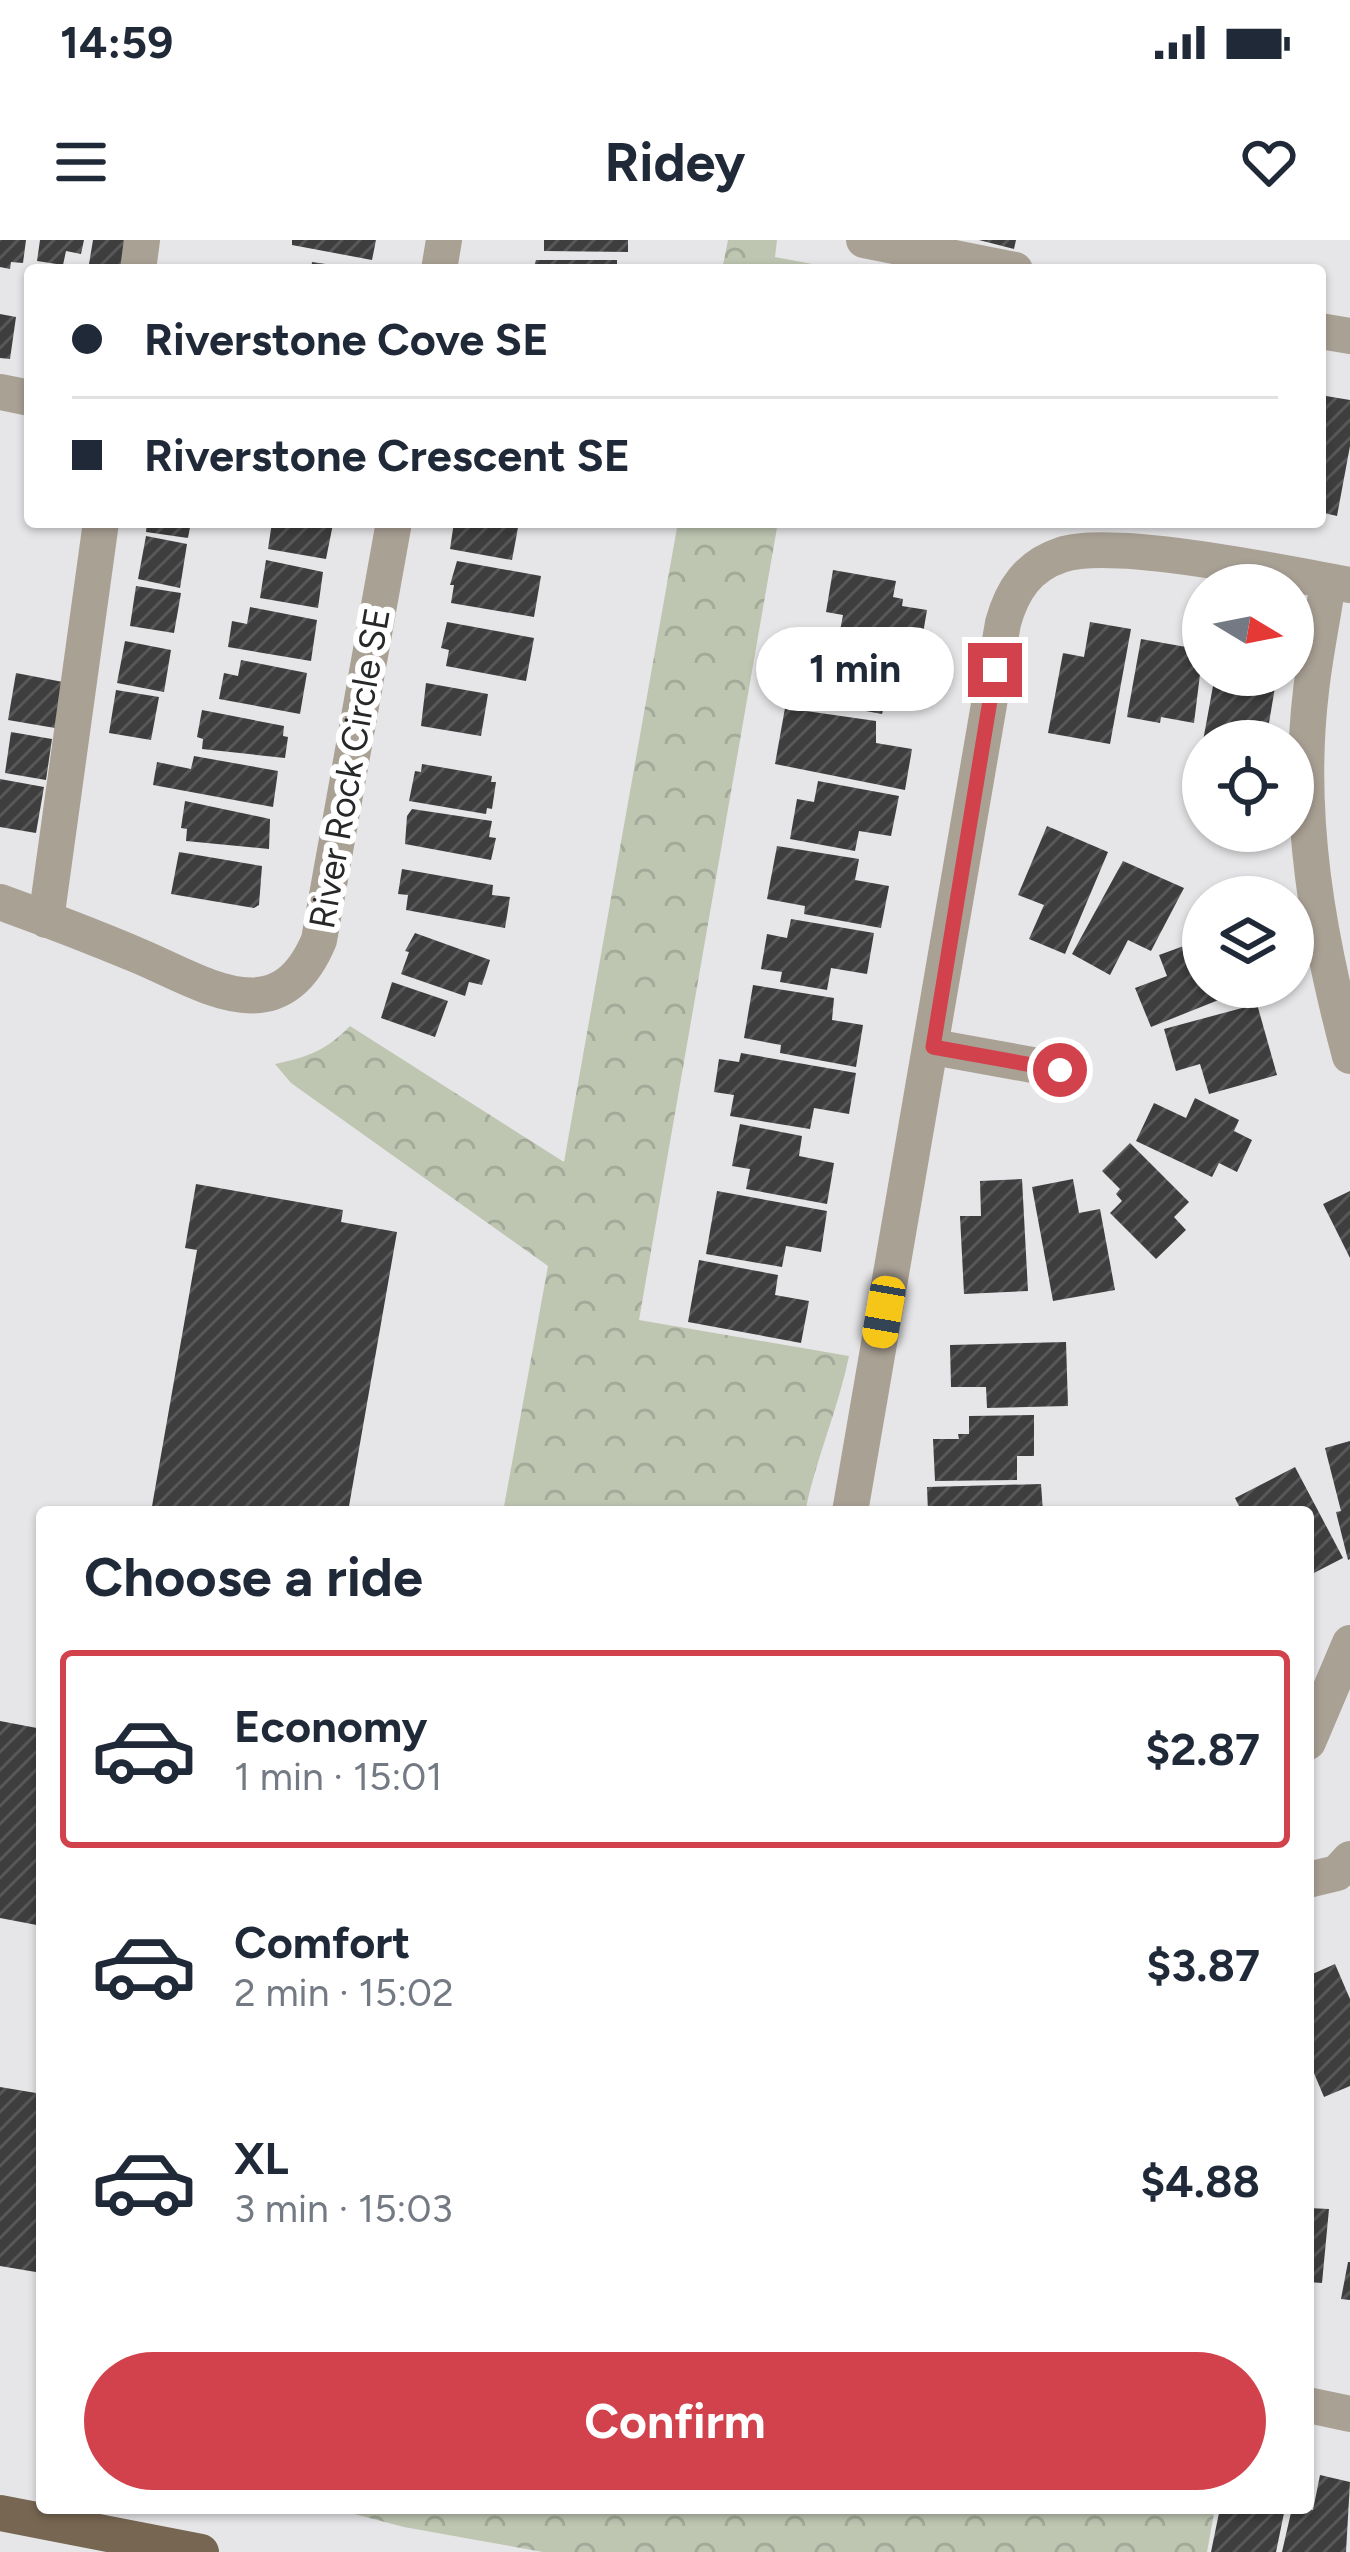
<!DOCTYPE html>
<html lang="en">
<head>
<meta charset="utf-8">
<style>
	body { margin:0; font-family:Figtree,sans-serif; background:#f6f6f7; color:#1f2937; height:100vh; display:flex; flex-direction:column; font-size:45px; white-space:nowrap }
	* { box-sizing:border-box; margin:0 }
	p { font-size:39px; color:#747a83 }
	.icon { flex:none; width:66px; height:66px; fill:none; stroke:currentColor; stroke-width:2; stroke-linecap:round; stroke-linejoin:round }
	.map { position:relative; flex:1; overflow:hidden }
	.side { position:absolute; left:36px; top:1266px; width:1278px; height:1008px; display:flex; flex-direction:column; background:#fff; border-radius:12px; box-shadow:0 3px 9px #0004 }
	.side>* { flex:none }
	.hud { position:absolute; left:24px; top:24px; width:1302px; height:264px; border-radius:12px; box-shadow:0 3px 9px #0004; display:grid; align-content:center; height:264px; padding:0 48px; background:#fff }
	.needle { width:78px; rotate:100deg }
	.buttons { position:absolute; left:1182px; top:324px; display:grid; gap:24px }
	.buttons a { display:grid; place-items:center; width:132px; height:132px; border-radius:50%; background:#fff; box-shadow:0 3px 9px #0004; font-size:60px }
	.end { position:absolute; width:54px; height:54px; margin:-27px; border:15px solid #d2424c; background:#fff; box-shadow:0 0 0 6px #fff }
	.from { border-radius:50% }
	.bubble { position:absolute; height:84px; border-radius:42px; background:#fff; box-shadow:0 3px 9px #0004; font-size:39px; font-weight:700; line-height:84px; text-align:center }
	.car { position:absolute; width:36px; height:72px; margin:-36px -18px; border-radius:15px; box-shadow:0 0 9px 3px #0007; background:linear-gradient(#f5c518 24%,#345 0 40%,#f5c518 0 76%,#345 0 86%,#f5c518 0) }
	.hud b { display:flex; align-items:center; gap:42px; height:114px; font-size:45px }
	.hud b+b { border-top:3px solid #e0e1e3 }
	.hud i { width:30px; height:30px; background:#1f2937 }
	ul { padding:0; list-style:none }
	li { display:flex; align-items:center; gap:36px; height:198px; margin:0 24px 18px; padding:0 24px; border:6px solid transparent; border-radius:12px }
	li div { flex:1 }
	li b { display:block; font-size:45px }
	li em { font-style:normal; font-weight:700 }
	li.on { border-color:#d2424c }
	li>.icon { width:108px; height:108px; stroke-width:1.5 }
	h2 { padding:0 48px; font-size:54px; line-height:144px }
	.cta { display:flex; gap:24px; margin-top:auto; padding:24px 48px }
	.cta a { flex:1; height:138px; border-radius:72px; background:#d2424c; color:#fff; font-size:48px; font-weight:700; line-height:138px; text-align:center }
	.status { display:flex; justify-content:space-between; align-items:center; height:84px; padding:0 60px; background:#fff; direction:ltr }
	.status svg { height:33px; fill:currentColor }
	header { display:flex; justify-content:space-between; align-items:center; height:156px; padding:0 48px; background:#fff; font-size:54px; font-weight:700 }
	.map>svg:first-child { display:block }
	.park { fill:url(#park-crowns) }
	.building { fill:url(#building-hatch) }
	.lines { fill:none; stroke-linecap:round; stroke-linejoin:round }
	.minor { stroke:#aaa195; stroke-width:36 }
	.major { stroke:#776652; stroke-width:36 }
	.route { stroke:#d2424c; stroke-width:15 }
	.labels { text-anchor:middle; stroke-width:12; stroke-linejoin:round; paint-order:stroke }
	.street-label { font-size:36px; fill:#272828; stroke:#fff }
</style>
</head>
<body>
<div class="status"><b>14:59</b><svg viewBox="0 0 49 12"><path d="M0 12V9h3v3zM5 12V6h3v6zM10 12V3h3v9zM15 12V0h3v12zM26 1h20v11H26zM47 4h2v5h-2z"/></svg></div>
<header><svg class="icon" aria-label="menu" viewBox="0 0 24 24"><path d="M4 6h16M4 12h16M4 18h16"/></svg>Ridey<svg class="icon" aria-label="heart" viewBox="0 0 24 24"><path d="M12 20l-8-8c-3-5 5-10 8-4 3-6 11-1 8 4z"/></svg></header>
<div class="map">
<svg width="1350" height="2312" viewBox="0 0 1350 2312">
	<defs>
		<pattern id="park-crowns" width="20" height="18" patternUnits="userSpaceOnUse" patternTransform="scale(3)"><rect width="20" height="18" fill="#bec6b2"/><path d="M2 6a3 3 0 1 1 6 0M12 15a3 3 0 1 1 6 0" fill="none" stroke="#a3aa99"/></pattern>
		<pattern id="building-hatch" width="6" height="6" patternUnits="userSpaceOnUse" patternTransform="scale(3)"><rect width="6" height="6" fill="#3e3e3f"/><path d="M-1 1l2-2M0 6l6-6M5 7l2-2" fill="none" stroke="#585858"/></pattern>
	</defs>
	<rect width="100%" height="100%" fill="#e6e6e8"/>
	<path class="park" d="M 728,0 L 777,0 L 775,17 L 823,26 L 822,30 L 722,30 Z
		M 678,282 L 778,282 L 639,1080 L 849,1116 C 838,1170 816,1218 805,1272 L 503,1272 L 548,1026 L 291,843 L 275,824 C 308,817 327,810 350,786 L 564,922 Z
		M 331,2268 L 1215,2268 L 1207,2312 L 543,2312 L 404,2287 Z"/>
	<path class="building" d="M 0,0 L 26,0 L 23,23 L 11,22 L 10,29 L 0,27 Z
		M 40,0 L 84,0 L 81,14 L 66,11 L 63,25 L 37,21 Z
		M 93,0 L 137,0 L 132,30 L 88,30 Z
		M 292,0 L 376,0 L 372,20 L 292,5 Z
		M 544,0 L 628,0 L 628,12 L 544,11 Z
		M 979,0 L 1016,0 L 1014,9 Z
		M 536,20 L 617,20 L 617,30 L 533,30 Z
		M 312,22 L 346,27 L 345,30 L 311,30 Z
		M 0,74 L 16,77 L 10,119 L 0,118 Z
		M 1320,155 L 1350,160 L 1350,206 L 1337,276 L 1320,272 Z
		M 147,282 L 191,282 L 188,298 L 146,292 Z
		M 272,282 L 333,284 L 326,319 L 268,309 Z
		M 454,282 L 519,282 L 512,320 L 450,309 Z
		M 146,296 L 187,304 L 180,348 L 138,339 Z
		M 266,320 L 323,332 L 318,368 L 260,358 Z
		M 457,321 L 541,336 L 534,377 L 451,363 L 454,345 L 450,345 Z
		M 833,330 L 896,341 L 893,357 L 903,359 L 902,366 L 927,370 L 920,411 L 839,396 L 843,375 L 826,372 Z
		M 136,346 L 181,353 L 174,393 L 130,386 Z
		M 250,367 L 317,380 L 311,421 L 228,407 L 232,381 L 247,384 Z
		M 447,382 L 534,398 L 526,441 L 446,426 L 449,410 L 441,408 Z
		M 1090,382 L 1131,389 L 1110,504 L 1048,493 L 1063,413 L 1084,417 Z
		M 817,398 L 928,418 L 921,460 L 887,454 L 882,474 L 806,460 Z
		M 1141,399 L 1203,410 L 1194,483 L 1161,477 L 1160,483 L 1127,477 Z
		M 125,401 L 171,410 L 164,452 L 117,443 Z
		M 241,420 L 307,433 L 300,474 L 219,459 L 224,433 L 238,436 Z
		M 16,433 L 63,442 L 55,488 L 8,480 Z
		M 1215,435 L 1277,435 L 1269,483 L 1261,481 L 1257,501 L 1203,501 Z
		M 426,443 L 488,454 L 481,496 L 421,486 Z
		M 116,450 L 159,457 L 151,500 L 109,493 Z
		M 785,468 L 876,481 L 876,503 L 912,509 L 905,550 L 775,524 Z
		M 202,470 L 284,486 L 283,496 L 288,497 L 285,518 L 202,509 L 203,499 L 197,497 Z
		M 11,492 L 52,499 L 46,540 L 5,533 Z
		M 194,516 L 278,531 L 273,567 L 153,545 L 157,522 L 191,529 Z
		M 422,524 L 492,536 L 491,542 L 496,542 L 492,569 L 487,568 L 486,574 L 409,561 L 415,531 L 421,532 Z
		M 0,539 L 44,547 L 36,593 L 0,587 Z
		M 818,541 L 899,556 L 891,596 L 859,591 L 855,611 L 790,599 L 797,559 L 814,562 Z
		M 185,561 L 270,579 L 269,609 L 186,601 L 187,589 L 181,588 Z
		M 412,569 L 492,581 L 489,597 L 496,598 L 491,620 L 405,604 L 407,576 Z
		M 1047,586 L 1108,612 L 1065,714 L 1029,699 L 1044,665 L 1018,655 Z
		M 777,606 L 859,619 L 855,640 L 889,646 L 881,688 L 804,674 L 805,666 L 767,659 Z
		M 179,612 L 262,626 L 259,665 L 254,668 L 171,654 Z
		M 1123,621 L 1184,648 L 1151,711 L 1128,700 L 1110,735 L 1072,714 Z
		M 402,629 L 493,645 L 492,655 L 510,657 L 505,688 L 406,670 L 408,655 L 398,654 Z
		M 791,679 L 874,693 L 867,734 L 831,728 L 827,750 L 780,742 L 782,732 L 761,729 L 767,694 L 787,698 Z
		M 415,693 L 490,720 L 482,745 L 469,742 L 465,756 L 401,734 L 409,712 L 405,711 Z
		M 1203,699 L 1203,747 L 1226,747 L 1218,751 L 1221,759 L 1151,787 L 1135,748 L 1167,736 L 1159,715 Z
		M 392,742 L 448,761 L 435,797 L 381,778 Z
		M 753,745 L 834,758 L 832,780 L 863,785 L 856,827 L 780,813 L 781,805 L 744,798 Z
		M 1257,764 L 1277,835 L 1209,854 L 1200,824 L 1176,831 L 1164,789 Z
		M 741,813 L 856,833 L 849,874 L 814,868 L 810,889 L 730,876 L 734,855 L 714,852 L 719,819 L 739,822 Z
		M 1195,858 L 1239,880 L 1234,891 L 1252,900 L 1237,932 L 1219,923 L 1212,937 L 1136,901 L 1154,863 L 1186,878 Z
		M 740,884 L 802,896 L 799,916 L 834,923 L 827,964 L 746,949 L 750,929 L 732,926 Z
		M 1130,903 L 1189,962 L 1174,977 L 1186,990 L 1156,1019 L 1110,973 L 1122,961 L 1116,954 L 1120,949 L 1102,931 Z
		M 1022,939 L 1028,1051 L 964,1054 L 960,976 L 981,976 L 980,941 Z
		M 1073,939 L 1079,973 L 1100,969 L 1115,1050 L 1053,1061 L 1032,947 Z
		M 196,944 L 343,970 L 341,982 L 397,992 L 348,1272 L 151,1272 L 197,1010 L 185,1008 Z
		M 717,951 L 827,971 L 821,1012 L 786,1006 L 782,1027 L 706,1014 Z
		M 1350,951 L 1350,1018 L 1323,964 Z
		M 699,1020 L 778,1035 L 775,1055 L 809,1061 L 801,1103 L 688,1082 Z
		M 1066,1102 L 1068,1166 L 987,1168 L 986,1147 L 951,1147 L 950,1105 Z
		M 1034,1175 L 1034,1216 L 1017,1216 L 1017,1240 L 935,1241 L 933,1199 L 959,1199 L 958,1194 L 969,1194 L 969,1176 Z
		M 1350,1201 L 1350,1319 L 1348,1320 L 1336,1272 L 1341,1271 L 1325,1208 Z
		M 1295,1227 L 1343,1318 L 1308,1336 L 1308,1272 L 1242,1272 L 1235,1258 Z
		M 1041,1244 L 1043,1272 L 928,1272 L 927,1247 Z
		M 0,1481 L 42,1489 L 42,1686 L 0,1678 Z
		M 1335,1724 L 1350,1759 L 1350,1846 L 1324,1857 L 1308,1819 L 1308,1736 Z
		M 0,1847 L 42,1854 L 42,2033 L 0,2026 Z
		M 1308,1968 L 1329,1969 L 1322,2043 L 1308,2042 Z
		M 1348,2022 L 1350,2022 L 1350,2060 L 1341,2059 Z
		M 1320,2235 L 1350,2242 L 1346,2312 L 1282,2312 L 1292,2268 L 1313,2270 Z
		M 1220,2268 L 1262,2268 L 1284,2273 L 1276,2312 L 1211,2312 Z"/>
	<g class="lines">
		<path class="minor" d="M 864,0 L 1015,30
			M 138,30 L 142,0
			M 439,30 L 444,0
			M 1320,91 L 1350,96
			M 0,152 L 30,158
			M 1328,341 C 1323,378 1315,414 1311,451 C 1296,575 1318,697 1350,816
			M 0,662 C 47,679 94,697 139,716 C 205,744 279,796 319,700 L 394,282
			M 46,680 L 101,282
			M 933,807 L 1060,830
			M 850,1272 L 1003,383 C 1012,350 1028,326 1061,315 C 1113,297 1289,334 1350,345
			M 1308,1502 L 1350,1403
			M 1308,1640 L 1337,1633 L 1350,1619
			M 1308,2165 L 1350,2174"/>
		<path class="major" d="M 0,2273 L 201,2312"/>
	</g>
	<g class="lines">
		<path class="route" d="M 995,430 L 933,807 L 1060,830"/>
	</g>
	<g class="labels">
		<g class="street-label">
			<text transform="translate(349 528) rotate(-80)" y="13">River Rock Circle SE</text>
		</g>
	</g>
</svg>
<div class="buttons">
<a><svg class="needle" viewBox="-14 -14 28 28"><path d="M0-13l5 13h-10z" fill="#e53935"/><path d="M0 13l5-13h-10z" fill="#747a83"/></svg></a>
<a><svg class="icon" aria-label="locate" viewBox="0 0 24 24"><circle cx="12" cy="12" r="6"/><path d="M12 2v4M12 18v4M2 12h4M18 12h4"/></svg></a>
<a><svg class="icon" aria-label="layers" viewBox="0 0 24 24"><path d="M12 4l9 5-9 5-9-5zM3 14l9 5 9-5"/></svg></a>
</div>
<i class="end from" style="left:1060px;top:830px"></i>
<i class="end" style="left:995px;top:430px"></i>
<div class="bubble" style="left:756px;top:387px;width:198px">1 min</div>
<i class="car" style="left:884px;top:1072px;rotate:190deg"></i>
<div class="hud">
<b><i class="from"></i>Riverstone Cove SE</b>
<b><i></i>Riverstone Crescent SE</b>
</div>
<section class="side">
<h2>Choose a ride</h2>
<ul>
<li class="on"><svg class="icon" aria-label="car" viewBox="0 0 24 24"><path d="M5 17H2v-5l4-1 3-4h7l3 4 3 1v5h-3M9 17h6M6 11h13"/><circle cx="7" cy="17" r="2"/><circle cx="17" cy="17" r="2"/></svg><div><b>Economy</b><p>1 min · 15:01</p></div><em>$2.87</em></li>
<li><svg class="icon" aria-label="car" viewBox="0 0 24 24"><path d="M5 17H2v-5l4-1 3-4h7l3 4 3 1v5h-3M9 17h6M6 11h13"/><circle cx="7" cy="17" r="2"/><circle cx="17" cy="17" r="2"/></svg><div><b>Comfort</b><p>2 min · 15:02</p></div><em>$3.87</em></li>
<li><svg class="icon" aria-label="car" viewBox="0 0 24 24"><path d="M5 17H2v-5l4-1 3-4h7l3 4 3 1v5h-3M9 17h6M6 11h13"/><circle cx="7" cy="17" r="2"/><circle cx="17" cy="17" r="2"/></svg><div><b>XL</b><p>3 min · 15:03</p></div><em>$4.88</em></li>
</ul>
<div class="cta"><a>Confirm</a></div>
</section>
</div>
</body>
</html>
